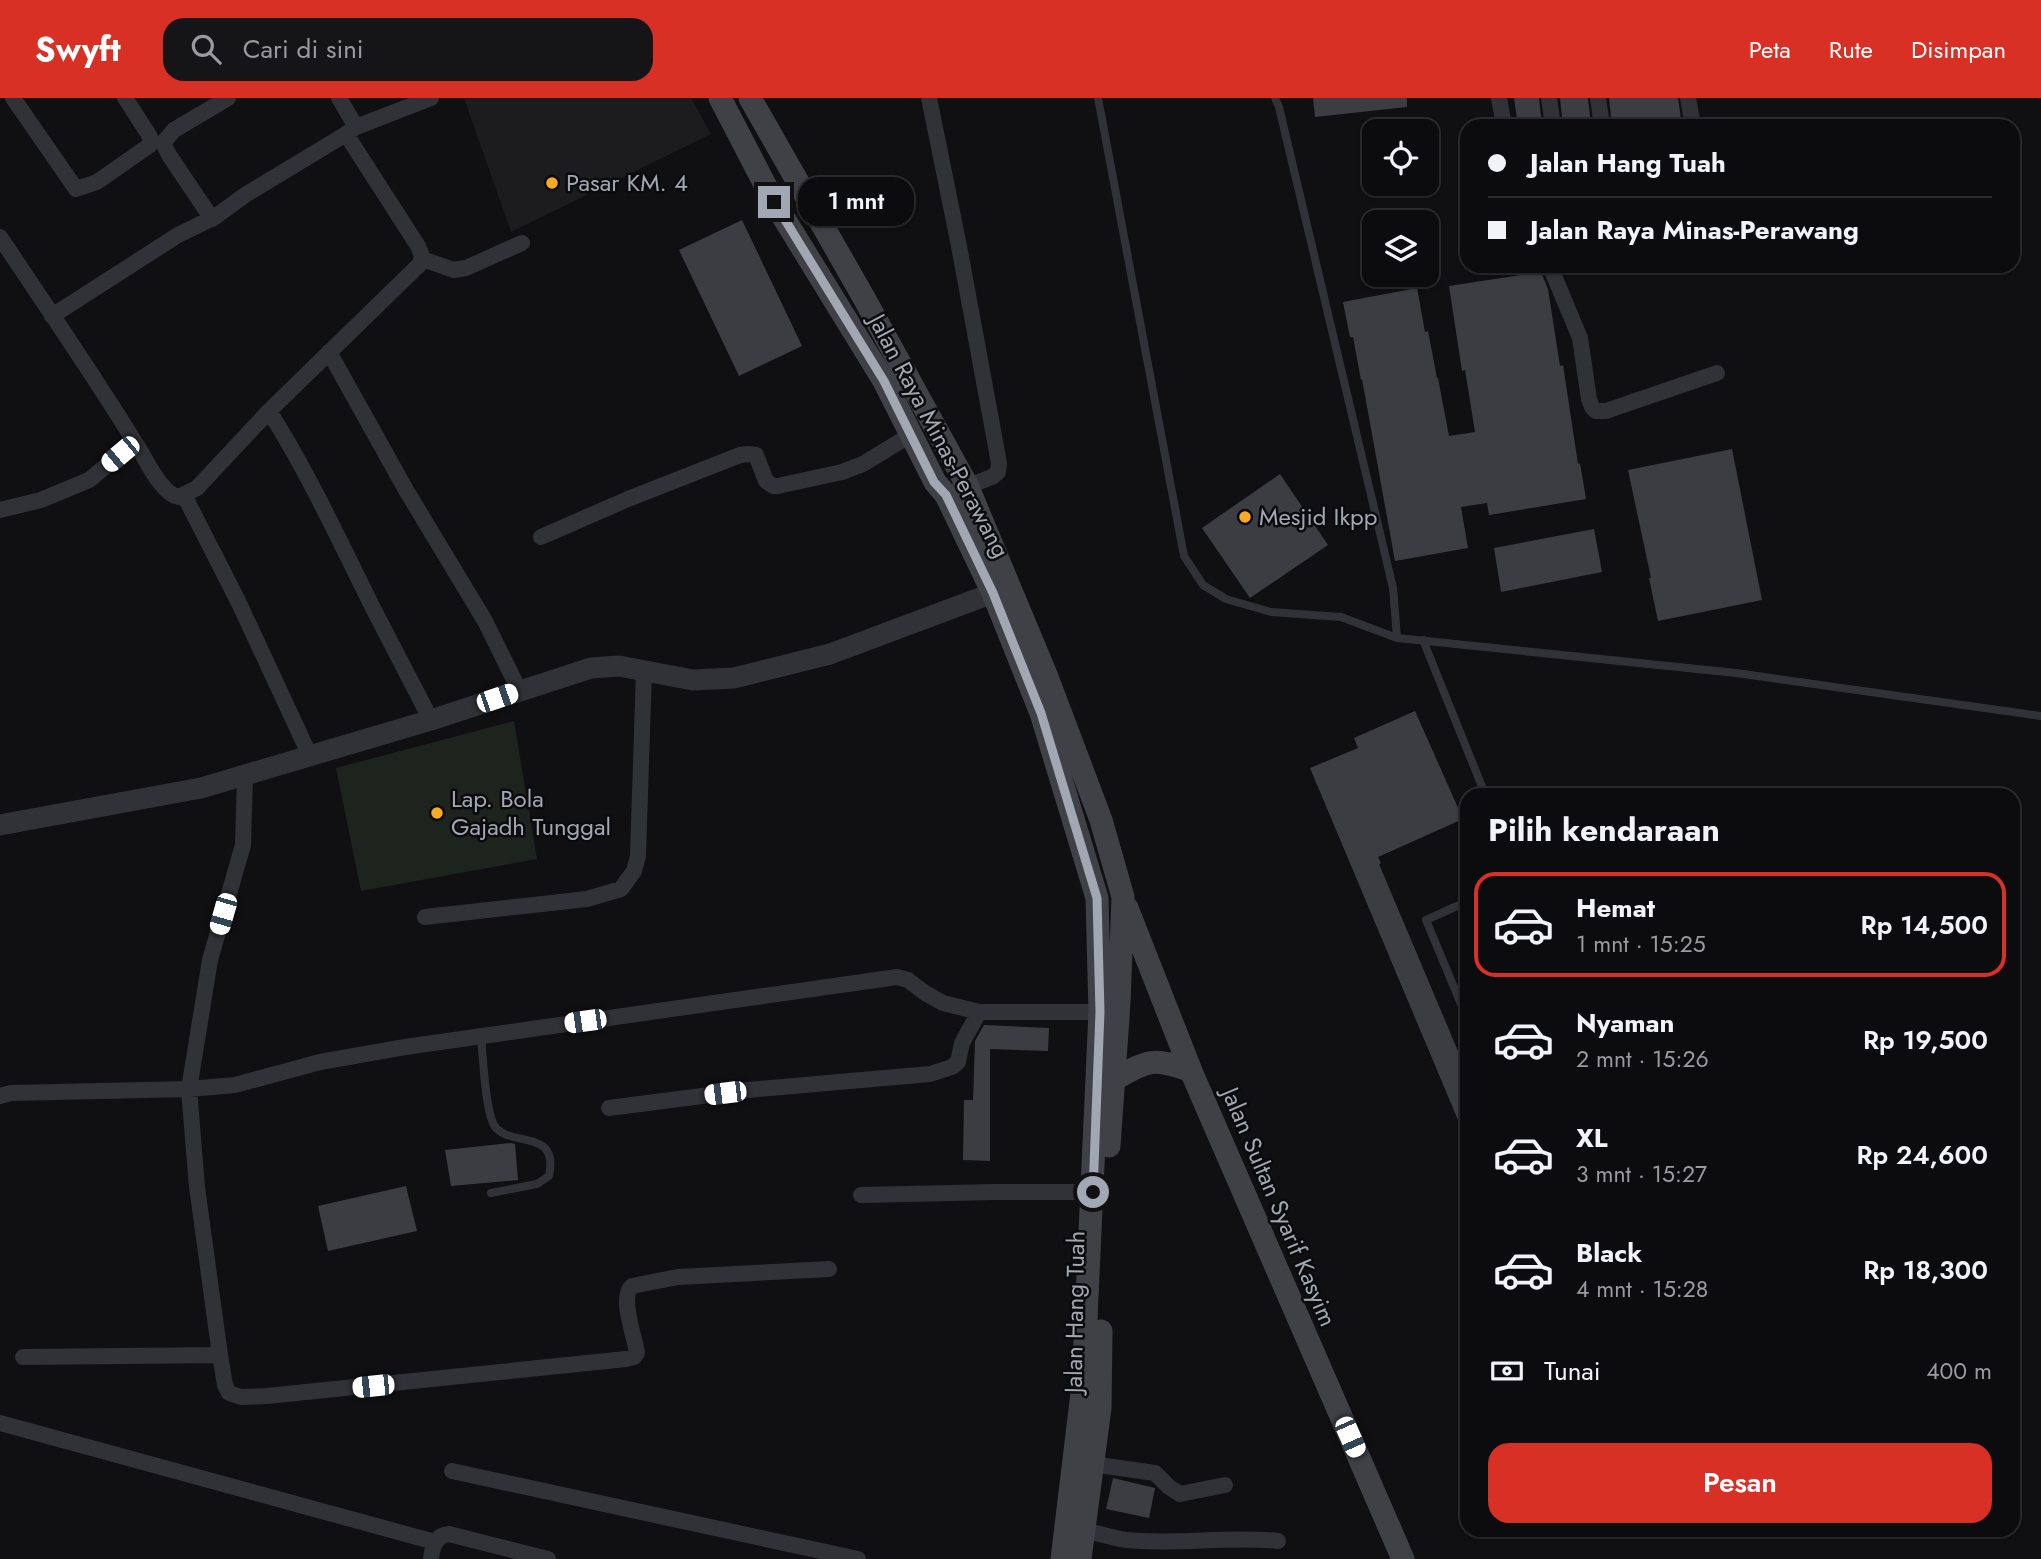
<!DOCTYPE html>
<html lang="id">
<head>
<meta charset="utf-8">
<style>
	body { margin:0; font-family:Jost,sans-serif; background:#151517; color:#f1f3f6; height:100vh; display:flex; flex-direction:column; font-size:26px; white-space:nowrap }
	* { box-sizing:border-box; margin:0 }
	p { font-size:23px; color:#9a9b9e }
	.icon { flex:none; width:38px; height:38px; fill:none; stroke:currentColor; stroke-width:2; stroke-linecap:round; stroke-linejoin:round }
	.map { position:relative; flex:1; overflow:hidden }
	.drawer { position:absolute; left:1460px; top:690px; width:560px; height:749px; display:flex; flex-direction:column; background:#0c0c0e; border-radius:21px; box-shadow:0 2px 5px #0004,0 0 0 2px #2c2c2e }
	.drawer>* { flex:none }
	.guide { position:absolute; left:1460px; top:21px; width:560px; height:154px; border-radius:21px; box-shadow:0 2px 5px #0004,0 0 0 2px #2c2c2e; display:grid; align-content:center; height:154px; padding:0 28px; background:#0c0c0e }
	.buttons { position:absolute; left:1362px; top:21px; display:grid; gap:14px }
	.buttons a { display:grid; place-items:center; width:77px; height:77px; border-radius:14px; background:#0c0c0e; box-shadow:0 2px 5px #0004,0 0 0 2px #2c2c2e; font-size:35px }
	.end { position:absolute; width:32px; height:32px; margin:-16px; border:9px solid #a1a7b3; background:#111; box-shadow:0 0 0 4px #111 }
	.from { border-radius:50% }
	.bubble { position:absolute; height:49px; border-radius:21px; background:#0c0c0e; box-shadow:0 2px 5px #0004,0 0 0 2px #2c2c2e; font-size:23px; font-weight:600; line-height:49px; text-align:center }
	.car { position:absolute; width:21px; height:42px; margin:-21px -10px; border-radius:9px; box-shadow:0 0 5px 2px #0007; background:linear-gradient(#fff 24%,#345 0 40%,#fff 0 76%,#345 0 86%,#fff 0) }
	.guide b { display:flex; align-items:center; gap:24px; height:66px; font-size:26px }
	.guide b+b { border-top:2px solid #2c2c2e }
	.guide i { width:18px; height:18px; background:#f1f3f6 }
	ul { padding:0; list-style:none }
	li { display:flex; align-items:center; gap:21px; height:105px; margin:0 14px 10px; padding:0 14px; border:4px solid transparent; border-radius:21px }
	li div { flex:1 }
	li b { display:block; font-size:26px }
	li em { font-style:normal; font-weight:600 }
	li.on { border-color:#d93025 }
	li>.icon { width:63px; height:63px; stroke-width:1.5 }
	h2 { padding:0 28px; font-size:32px; line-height:84px }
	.pay { display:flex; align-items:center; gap:18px; height:77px; padding:0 28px; font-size:26px }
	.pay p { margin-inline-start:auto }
	.action { display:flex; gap:14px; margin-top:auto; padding:14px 28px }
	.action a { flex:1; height:80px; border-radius:21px; background:#d93025; color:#fff; font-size:28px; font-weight:600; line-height:80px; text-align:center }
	header { display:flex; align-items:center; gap:42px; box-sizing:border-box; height:98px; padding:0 35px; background:#d93025; color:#fff }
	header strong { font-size:33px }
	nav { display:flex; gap:38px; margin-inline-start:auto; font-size:24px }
	.search { width:490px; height:63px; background:#151517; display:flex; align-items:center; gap:18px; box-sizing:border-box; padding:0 24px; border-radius:21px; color:#9a9b9e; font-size:26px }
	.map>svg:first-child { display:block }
	.built { fill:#1c1c1f }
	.green { fill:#1c241d }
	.building { fill:#3c3d42 }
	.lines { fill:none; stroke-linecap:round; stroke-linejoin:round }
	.service { stroke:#313237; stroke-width:8 }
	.minor { stroke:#313237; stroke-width:16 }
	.tertiary { stroke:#313237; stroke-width:21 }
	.secondary { stroke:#3f4147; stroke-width:23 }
	.route { stroke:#a1a7b3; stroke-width:9 }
	.poi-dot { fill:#f8aa22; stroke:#0b0b0d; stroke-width:2.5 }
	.labels { text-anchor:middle; stroke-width:5; stroke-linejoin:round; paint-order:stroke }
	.poi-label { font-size:24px; fill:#a1a7b3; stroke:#0b0b0d; text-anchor:start }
	.street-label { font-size:24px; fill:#a1a7b3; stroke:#0b0b0d }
</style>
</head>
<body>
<header>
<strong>Swyft</strong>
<div class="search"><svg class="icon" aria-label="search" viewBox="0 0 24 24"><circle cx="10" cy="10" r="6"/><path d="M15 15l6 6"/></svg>Cari di sini</div>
<nav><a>Peta</a><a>Rute</a><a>Disimpan</a></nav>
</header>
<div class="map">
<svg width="2041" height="1461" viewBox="0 0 2041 1461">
	<rect width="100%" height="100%" fill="#101012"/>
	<path class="built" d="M 464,0 L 691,0 L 711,36 L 511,134 Z"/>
	<path class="green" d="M 514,623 L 537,761 L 361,793 L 336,670 Z"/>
	<path class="building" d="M 1313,0 L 1407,0 L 1407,9 L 1315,19 Z
		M 1514,0 L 1539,0 L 1542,28 L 1518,28 Z
		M 1560,0 L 1588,0 L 1591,28 L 1563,28 Z
		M 1609,0 L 1678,0 L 1682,28 L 1612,28 Z
		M 742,122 L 802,248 L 739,278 L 679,152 Z
		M 1541,174 L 1548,191 L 1560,268 L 1563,267 L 1578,366 L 1580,365 L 1586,401 L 1489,417 L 1487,405 L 1461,409 L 1468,450 L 1395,463 L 1362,281 L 1361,282 L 1353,239 L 1350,239 L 1343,204 L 1417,190 L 1425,234 L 1428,233 L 1437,280 L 1438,280 L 1449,338 L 1475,334 L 1465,272 L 1462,273 L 1449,188 Z
		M 1732,351 L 1762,502 L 1658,523 L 1649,480 L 1651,480 L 1628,372 Z
		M 1280,376 L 1328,447 L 1250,500 L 1202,430 Z
		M 1594,431 L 1602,474 L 1501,494 L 1494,450 Z
		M 1415,613 L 1463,721 L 1378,759 L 1381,765 L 1379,766 L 1466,972 L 1466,1041 L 1310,670 L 1358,650 L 1354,640 Z
		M 984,927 L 1049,930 L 1048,953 L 990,951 L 990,1063 L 963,1062 L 964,1002 L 973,1002 L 975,943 Z
		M 511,1045 L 515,1046 L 518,1082 L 451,1088 L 445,1052 Z
		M 406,1088 L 417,1133 L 328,1153 L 318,1108 Z
		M 1113,1380 L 1155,1390 L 1149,1420 L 1106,1411 Z"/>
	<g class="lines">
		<path class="service" d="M 1098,0 L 1184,458 L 1203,487 L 1226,501 L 1271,514 L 1341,519 L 1397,540 L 1736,575 L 2041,618
			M 1275,0 L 1279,9 L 1393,490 L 1397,540
			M 1423,542 L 1485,696
			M 1466,804 L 1426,822 L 1466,918
			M 481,938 C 483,957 485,1018 496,1030 C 514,1049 559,1031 549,1078 L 537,1086 L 491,1095"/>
		<path class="minor" d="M 13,0 L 76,91 L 97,84 L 150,47 L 151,42 L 149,37 L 125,0
			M 339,0 L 356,29
			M 929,0 L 959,148 L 999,365 L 998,374 L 992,379 L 957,392
			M 1499,0 L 1504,28
			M 1549,0 L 1553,28
			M 1598,0 L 1602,28
			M 1688,0 L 1693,28
			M 212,121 L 169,57 L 163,45 L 174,32 L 228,0
			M 0,139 C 46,208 93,276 136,346 C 146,361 161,396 179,399 L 197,390 L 269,313 L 420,166 L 422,158 L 418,148 L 346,36 L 356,29 L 431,0
			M 422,161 L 454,172 L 466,170 L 522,145
			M 1550,168 L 1580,240 L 1589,301 L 1592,309 L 1596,313 L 1606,313 L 1717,275
			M 52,218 L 178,137 L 215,119 L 245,97 L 346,36
			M 329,254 L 406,392 L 485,523 L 519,592
			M 269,313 C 309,376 340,444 374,512 C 393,549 412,585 431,622
			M 184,397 L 239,505 L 310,658
			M 0,412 L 41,402 L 89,382 L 135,344
			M 541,439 L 628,401 L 740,357 L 748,356 L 756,357 L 766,383 L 773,388 L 778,388 L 842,374 L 863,366 L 912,336
			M 245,677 L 243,747 L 210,862 L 189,991 L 197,1089 L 220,1257 L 225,1287 L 229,1295 L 241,1299 L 267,1298 L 626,1261 L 634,1259 L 637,1255 C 635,1239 619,1199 632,1188 L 678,1179 L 829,1171
			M 425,819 L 587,801 L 621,791 L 634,773 L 638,758 L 644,572
			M 0,998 L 11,995 L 189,991 L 235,987 L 320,964 L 405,949 L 897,879 L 908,882 L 925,895 L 943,905 L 979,914 L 1100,914
			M 609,1010 L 748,992 L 930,976 L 952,969 L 958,964 L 962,945 L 979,914
			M 861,1097 L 996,1094 L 1093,1094
			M 23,1259 L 220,1257
			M 0,1325 L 435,1444
			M 1092,1366 L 1155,1375 L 1169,1389 L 1180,1396 L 1225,1387
			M 452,1373 L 858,1461
			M 1083,1432 C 1097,1435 1112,1440 1126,1442 C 1177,1447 1228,1438 1278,1443
			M 431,1461 C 432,1449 436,1437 449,1436 L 548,1461"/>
		<path class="tertiary" d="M 0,727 L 201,690 L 431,622 L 591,570 L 619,568 L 693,582 L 734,580 L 830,556 L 993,495"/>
		<path class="secondary" d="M 720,0 L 774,104 L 884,283 L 935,384 L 946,397 L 993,495 L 1041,615 L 1097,800 L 1100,914 L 1083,1287 L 1062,1461
			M 750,0 L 864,200 L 967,387 L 1047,579 L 1101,722 L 1123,799 L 1119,905 L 1109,1048
			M 1127,810 L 1191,973 L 1403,1461
			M 1115,981 C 1148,962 1154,959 1191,973
			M 1080,1461 L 1100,1310 L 1101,1233"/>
	</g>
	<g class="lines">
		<path class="route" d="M 774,104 L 884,283 L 934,384 L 946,397 L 993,495 L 1041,615 L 1097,800 L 1100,914 L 1093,1094"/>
	</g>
	<g class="poi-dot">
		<circle cx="552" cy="85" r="7"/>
		<circle cx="1245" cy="419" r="7"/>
		<circle cx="437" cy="715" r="7"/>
	</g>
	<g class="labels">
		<g class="poi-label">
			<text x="566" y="93">Pasar KM. 4</text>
			<text x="1259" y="427">Mesjid Ikpp</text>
			<text x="451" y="709">Lap. Bola<tspan x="451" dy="28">Gajadh Tunggal</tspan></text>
		</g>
		<g class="street-label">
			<text transform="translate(939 338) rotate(62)" y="8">Jalan Raya Minas-Perawang</text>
			<text transform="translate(1279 1109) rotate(67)" y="8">Jalan Sultan Syarif Kasyim</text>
			<text transform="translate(1075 1214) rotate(-89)" y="8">Jalan Hang Tuah</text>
		</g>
	</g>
</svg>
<div class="buttons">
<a><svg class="icon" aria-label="locate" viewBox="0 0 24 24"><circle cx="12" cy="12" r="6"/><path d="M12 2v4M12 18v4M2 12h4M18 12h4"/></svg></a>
<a><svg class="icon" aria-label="layers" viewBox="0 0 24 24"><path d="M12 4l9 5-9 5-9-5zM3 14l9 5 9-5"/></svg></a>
</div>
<i class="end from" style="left:1093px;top:1094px"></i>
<i class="end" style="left:774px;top:104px"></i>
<div class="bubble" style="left:798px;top:79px;width:116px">1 mnt</div>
<i class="car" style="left:120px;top:356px;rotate:230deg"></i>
<i class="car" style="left:497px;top:600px;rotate:71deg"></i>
<i class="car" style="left:223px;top:816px;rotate:196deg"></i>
<i class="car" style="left:585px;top:923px;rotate:262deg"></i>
<i class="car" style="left:725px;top:995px;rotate:263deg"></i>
<i class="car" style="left:373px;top:1288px;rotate:264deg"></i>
<i class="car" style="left:1350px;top:1339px;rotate:156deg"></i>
<div class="guide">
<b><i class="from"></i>Jalan Hang Tuah</b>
<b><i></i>Jalan Raya Minas-Perawang</b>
</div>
<section class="drawer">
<h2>Pilih kendaraan</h2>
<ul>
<li class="on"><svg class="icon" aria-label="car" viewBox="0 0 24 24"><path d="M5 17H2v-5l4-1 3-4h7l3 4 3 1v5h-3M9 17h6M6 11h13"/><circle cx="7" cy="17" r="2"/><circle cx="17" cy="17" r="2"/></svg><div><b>Hemat</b><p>1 mnt · 15:25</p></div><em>Rp 14,500</em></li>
<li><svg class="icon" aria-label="car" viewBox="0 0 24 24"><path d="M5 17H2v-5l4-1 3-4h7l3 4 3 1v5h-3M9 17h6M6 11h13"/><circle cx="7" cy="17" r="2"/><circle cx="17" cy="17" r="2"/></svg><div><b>Nyaman</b><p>2 mnt · 15:26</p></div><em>Rp 19,500</em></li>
<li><svg class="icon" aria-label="car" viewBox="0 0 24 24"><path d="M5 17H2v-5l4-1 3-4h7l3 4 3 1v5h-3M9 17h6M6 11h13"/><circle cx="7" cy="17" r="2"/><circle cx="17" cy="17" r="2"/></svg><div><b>XL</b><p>3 mnt · 15:27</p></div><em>Rp 24,600</em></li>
<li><svg class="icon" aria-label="car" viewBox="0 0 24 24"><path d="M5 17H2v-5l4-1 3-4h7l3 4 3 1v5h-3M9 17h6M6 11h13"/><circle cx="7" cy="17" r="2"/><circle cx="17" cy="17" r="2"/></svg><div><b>Black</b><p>4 mnt · 15:28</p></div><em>Rp 18,300</em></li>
</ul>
<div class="pay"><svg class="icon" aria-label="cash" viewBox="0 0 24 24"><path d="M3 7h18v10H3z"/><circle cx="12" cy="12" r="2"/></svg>Tunai<p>400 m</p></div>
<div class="action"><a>Pesan</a></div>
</section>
</div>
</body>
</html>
